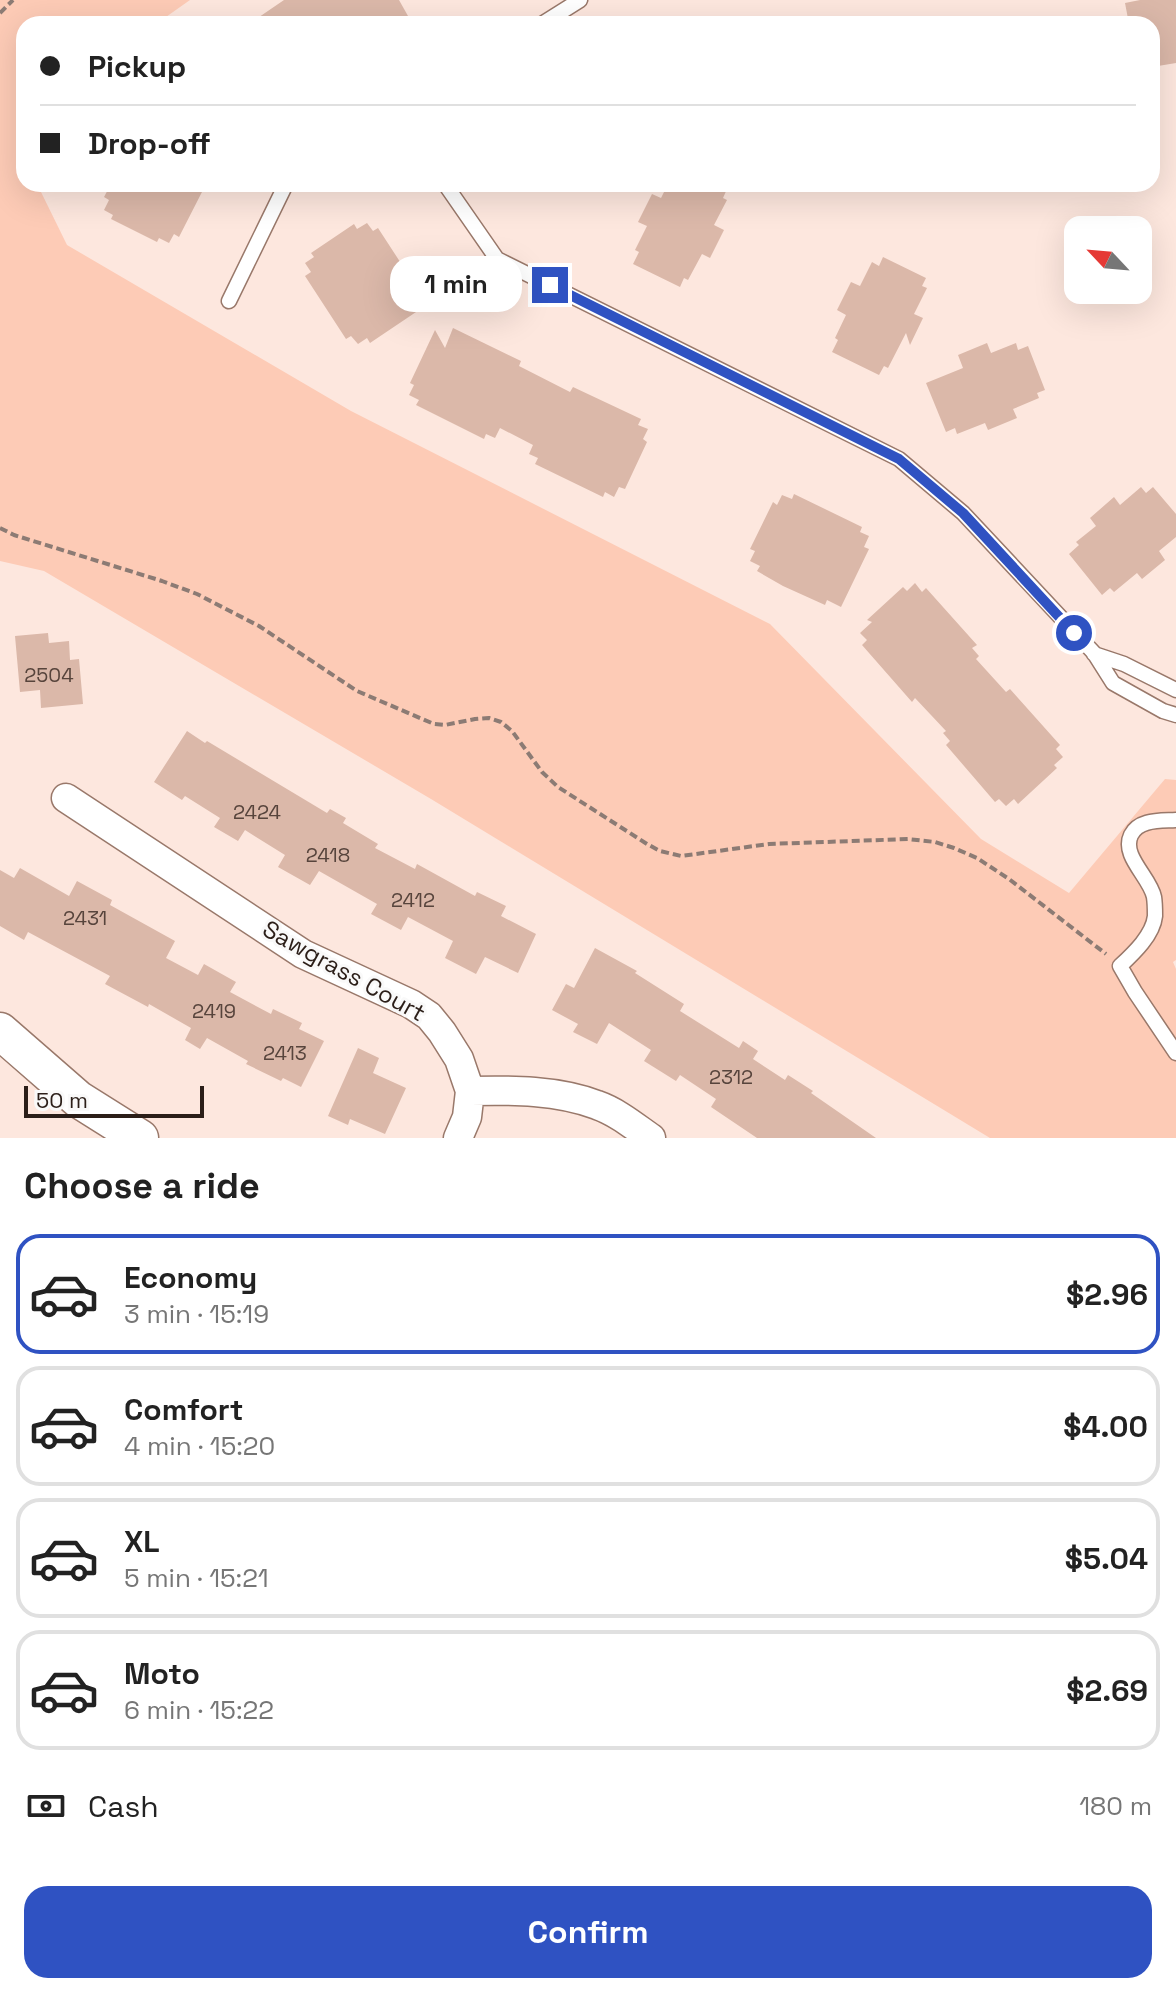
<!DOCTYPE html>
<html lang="en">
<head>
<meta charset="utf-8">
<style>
	body { margin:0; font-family:"Space Grotesk",sans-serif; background:#f2f2f2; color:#222; height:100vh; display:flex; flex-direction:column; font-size:30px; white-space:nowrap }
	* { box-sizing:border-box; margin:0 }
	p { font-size:26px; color:#767676 }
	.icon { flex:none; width:44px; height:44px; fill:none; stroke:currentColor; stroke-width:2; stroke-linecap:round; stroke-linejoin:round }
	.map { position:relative; height:1138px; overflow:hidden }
	.drawer { display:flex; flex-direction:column; background:#fff; flex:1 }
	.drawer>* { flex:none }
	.top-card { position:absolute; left:16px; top:16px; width:1144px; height:176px; border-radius:24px; box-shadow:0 8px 32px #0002; display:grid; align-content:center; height:176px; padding:0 24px; background:#fff }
	.needle { width:52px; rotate:296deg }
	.controls { position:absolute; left:1064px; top:216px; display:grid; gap:16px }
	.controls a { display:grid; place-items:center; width:88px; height:88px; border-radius:16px; background:#fff; box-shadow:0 8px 32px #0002; font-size:40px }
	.scale { position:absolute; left:24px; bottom:20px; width:180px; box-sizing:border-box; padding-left:8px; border:4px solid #2b1e18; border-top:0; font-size:22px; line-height:28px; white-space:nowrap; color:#2b1e18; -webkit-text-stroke:6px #f9f9f9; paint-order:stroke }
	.end { position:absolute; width:36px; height:36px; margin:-18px; border:10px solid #2f52c2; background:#fff; box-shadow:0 0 0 4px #fff }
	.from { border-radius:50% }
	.bubble { position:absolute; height:56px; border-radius:24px; background:#fff; box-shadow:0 8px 32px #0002; font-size:26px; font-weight:600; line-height:56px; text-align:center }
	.top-card b { display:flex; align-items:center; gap:28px; height:76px; font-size:30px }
	.top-card b+b { border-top:2px solid #e0e0e0 }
	.top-card i { width:20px; height:20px; background:#222 }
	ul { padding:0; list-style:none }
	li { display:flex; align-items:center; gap:24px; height:120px; margin:0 16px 12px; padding:0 8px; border:4px solid #e0e0e0; border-radius:24px }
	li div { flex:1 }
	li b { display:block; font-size:30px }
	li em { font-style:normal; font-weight:600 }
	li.selected { border-color:#2f52c2 }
	li>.icon { width:72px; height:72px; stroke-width:1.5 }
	h2 { padding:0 24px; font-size:36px; line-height:96px }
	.pay { display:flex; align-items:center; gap:20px; height:88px; padding:0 24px; font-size:30px }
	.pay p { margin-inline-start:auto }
	.action { display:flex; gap:16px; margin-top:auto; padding:16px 24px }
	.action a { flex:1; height:92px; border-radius:24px; background:#2f52c2; color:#fff; font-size:32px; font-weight:600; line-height:92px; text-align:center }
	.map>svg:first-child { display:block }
	.green { fill:#fdcbb6 }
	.building { fill:#dbb8a9 }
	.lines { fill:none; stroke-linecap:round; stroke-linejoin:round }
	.service-casing { stroke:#99786a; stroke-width:17 }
	.minor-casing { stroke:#99786a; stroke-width:31 }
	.tertiary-casing { stroke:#99786a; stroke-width:39 }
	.path { stroke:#8c7b74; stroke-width:4; stroke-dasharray:8 4; stroke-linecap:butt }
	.service { stroke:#fff; stroke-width:14 }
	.minor { stroke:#fff; stroke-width:28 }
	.tertiary { stroke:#fff; stroke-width:36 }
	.route { stroke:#2f52c2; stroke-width:10 }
	.labels { text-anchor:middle; stroke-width:6; stroke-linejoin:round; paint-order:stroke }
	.number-label { font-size:20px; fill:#57443c }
	.street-label { font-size:24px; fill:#2b1e18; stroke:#f9f9f9 }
</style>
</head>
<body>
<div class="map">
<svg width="1176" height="1138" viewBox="0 0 1176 1138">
	<rect width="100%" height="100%" fill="#fde7de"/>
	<path class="green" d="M 0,0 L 190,0 L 156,24 L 24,24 L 24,184 L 42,184 L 41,192 L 67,245 L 351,411 L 770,624 L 981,839 L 1069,893 L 1165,779 L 1176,780 L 1176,960 L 1173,962 L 1176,969 L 1176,1138 L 990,1138 L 431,799 L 44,571 L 0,561 Z"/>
	<path class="building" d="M 284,0 L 399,0 L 408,16 L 396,24 L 249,24 Z
		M 1140,0 L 1176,0 L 1176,63 L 1152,67 L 1152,24 L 1129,24 L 1125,3 Z
		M 111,184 L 191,184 L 203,190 L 179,237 L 174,234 L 169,243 L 159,238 L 157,242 L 111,219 L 113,215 L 104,210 L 109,200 L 104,197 Z
		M 668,184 L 716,184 L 727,189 L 723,198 L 727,200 L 714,225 L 724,230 L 710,258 L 702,254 L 688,280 L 684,278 L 680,287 L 633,264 L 639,252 L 635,250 L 647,226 L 638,222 L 652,194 L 661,198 Z
		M 367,223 L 373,231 L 378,228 L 419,291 L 415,295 L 422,308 L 370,343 L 367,338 L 358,344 L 351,336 L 346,339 L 305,276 L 311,272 L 305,263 L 314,257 L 311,253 L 354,224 L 357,229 Z
		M 883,257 L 926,278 L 922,286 L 927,288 L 914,314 L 923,318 L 910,345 L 906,333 L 888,368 L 884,366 L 879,375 L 832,352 L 838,340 L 835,338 L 846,315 L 837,310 L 851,282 L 860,286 L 872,262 L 879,266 Z
		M 453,328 L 521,361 L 519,366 L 570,392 L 573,387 L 641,419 L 638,425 L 648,429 L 643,439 L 647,442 L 625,489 L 619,487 L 614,497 L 605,492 L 603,497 L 535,464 L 538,458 L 529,454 L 533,445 L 500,428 L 495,438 L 486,434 L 484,439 L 416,405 L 419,400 L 409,395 L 414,385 L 410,383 L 435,330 L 445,348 Z
		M 987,343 L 991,353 L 1016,343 L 1018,350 L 1028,346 L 1045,390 L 1037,393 L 1039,398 L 1013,409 L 1017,418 L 988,430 L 985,423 L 957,434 L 955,428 L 946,432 L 926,383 L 963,368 L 958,355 Z
		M 1141,487 L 1146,493 L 1153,487 L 1176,514 L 1176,537 L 1159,551 L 1165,560 L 1142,579 L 1137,573 L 1114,592 L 1110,588 L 1102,595 L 1069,554 L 1079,545 L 1076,542 L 1096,526 L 1090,518 L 1114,497 L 1120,505 Z
		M 794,494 L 862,527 L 860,532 L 869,536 L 864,547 L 869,549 L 841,607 L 827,600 L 825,605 L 783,586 L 757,571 L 760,566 L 750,561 L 755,551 L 750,549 L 773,502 L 777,505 L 782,495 L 792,499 Z
		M 915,583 L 922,592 L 926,588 L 977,645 L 972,648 L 979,656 L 976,659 L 1006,692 L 1010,689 L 1060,745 L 1056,749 L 1063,757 L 1054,765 L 1057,768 L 1018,804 L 1014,799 L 1006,806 L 999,799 L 995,802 L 946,745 L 950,741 L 943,733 L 946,731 L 915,698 L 912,702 L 862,645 L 867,640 L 860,633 L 872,622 L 867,620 L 903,587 L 907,591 Z
		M 48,633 L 49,643 L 69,641 L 70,660 L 79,659 L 83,704 L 41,708 L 40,690 L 20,692 L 15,636 Z
		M 187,731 L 205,743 L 207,741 L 327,813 L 330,809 L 346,818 L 343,823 L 378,844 L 375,848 L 415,869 L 417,864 L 475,896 L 477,892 L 506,906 L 501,916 L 536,934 L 518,973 L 485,957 L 476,974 L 445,958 L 453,941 L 408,917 L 401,930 L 371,914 L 377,904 L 319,871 L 310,885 L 278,867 L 285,855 L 245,830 L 238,841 L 214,827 L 220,818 L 185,796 L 182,800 L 154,782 Z
		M 20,868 L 69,896 L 77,881 L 112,900 L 110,905 L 175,941 L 166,958 L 198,975 L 204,964 L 236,982 L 230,992 L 271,1014 L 273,1009 L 302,1023 L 299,1029 L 324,1041 L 301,1087 L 283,1078 L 281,1081 L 246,1064 L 248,1061 L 207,1038 L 200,1049 L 185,1040 L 191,1028 L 149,1004 L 148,1007 L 105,984 L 110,976 L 28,932 L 24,940 L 0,926 L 0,870 L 14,878 Z
		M 595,948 L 637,971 L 635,973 L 684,1004 L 680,1011 L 739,1048 L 743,1041 L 758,1051 L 753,1059 L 785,1080 L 788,1075 L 813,1091 L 811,1093 L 876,1138 L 757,1138 L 711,1107 L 716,1099 L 680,1075 L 676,1081 L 644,1061 L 651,1050 L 609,1023 L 597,1044 L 573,1032 L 578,1024 L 552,1010 L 566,984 L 574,988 Z
		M 358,1048 L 379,1058 L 373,1073 L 406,1088 L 385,1134 L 350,1119 L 348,1125 L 328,1116 Z"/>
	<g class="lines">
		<g class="service-casing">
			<path id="service" d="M 542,24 L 580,0
				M 445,184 L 497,259 L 899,459 L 963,513 L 1094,653 L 1113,683 L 1163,711 L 1176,715
				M 229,301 L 286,184
				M 1094,654 L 1124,664 L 1176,690
				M 1176,820 C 1160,821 1139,819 1131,835 C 1121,856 1150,877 1154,897 C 1155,903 1155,910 1155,916 C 1153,935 1134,953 1120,966 L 1135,992 L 1176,1053"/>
		</g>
		<g class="minor-casing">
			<path id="minor" d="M 66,798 L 303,954 L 411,1004 L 429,1016 L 442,1032 L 459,1059 L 470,1091 L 467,1117 L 458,1138
				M 470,1091 C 512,1090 558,1090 597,1105 C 617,1112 634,1126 651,1138"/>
		</g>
		<g class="tertiary-casing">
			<path id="tertiary" d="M 0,1031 L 78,1099 L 140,1138"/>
		</g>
		<path class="path" d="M 0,13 L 13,0
			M 0,528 L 14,535 L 162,581 L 197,594 L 259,626 L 357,691 L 434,724 L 445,725 L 475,719 L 489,718 L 501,722 L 512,731 L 542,772 L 558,787 L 647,844 L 660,851 L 681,856 L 769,844 L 908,839 L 935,842 L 954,848 L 977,858 L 1009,879 L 1106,954"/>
		<use href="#service" class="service"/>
		<use href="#minor" class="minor"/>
		<use href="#tertiary" class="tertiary"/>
	</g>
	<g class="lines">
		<path class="route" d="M 550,285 L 899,459 L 963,513 L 1074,633"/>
	</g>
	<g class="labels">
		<g class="number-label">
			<text x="49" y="682">2504</text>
			<text x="257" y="819">2424</text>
			<text x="328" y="862">2418</text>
			<text x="413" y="907">2412</text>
			<text x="85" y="925">2431</text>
			<text x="214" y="1018">2419</text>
			<text x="285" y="1060">2413</text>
			<text x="731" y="1084">2312</text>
		</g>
		<g class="street-label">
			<text transform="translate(344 971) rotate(29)" y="8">Sawgrass Court</text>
		</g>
	</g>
</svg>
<div class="controls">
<a><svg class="needle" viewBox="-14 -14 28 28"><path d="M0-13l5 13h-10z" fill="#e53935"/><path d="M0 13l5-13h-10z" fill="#767676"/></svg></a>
</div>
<div class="scale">50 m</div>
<i class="end from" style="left:1074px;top:633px"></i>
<i class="end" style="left:550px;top:285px"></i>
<div class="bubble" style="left:390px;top:256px;width:132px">1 min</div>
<div class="top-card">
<b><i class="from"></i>Pickup</b>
<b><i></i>Drop-off</b>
</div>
</div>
<section class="drawer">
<h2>Choose a ride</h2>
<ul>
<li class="selected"><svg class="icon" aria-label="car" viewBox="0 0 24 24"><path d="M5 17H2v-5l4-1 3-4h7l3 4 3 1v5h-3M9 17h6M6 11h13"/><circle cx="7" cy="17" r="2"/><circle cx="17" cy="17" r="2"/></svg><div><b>Economy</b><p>3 min · 15:19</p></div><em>$2.96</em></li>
<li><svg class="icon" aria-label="car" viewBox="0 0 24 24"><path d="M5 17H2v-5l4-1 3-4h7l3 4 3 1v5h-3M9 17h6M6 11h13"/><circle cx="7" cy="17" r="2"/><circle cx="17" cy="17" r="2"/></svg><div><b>Comfort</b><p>4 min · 15:20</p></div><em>$4.00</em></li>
<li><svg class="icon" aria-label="car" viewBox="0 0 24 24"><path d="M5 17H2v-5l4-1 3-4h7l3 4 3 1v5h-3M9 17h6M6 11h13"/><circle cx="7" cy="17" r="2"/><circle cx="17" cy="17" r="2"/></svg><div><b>XL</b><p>5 min · 15:21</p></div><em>$5.04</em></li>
<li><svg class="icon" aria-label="car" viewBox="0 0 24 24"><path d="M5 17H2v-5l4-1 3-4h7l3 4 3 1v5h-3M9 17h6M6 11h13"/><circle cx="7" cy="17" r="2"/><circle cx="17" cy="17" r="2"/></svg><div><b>Moto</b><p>6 min · 15:22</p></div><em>$2.69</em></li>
</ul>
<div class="pay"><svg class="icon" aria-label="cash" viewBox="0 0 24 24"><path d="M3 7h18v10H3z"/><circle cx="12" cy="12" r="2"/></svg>Cash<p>180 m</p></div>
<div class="action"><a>Confirm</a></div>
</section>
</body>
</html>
